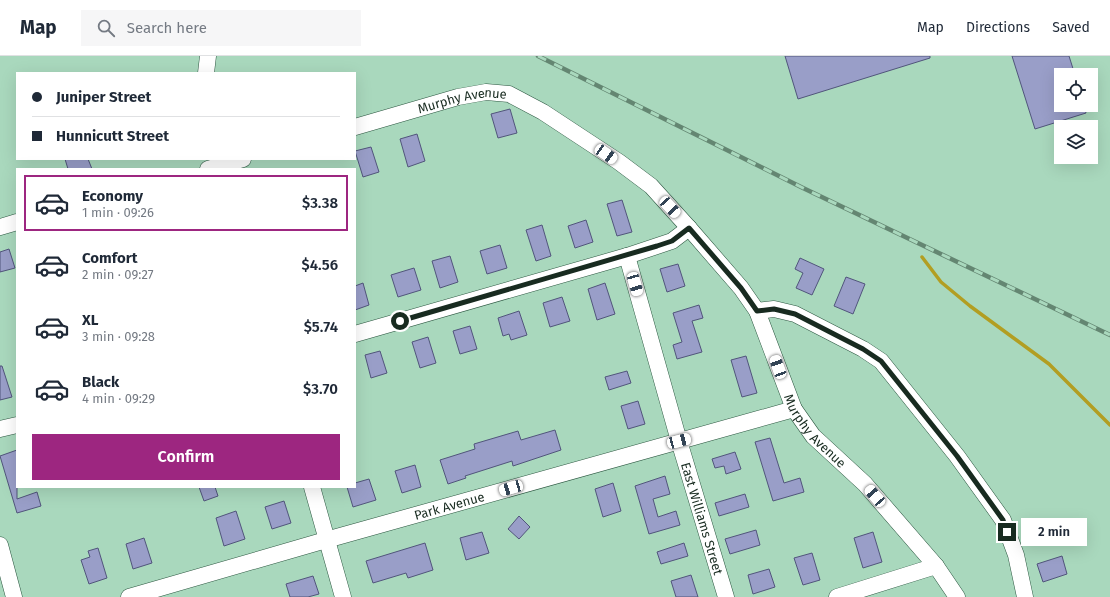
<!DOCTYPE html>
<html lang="en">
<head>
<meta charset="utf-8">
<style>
	body { margin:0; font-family:"Fira Sans",sans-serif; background:#f6f6f7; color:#1f2937; height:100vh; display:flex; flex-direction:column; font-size:15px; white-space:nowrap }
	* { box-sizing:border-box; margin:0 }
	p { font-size:13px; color:#747a83 }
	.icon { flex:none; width:22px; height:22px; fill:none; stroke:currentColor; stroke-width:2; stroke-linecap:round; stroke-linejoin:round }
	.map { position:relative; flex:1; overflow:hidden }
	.side { position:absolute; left:16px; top:112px; width:340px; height:320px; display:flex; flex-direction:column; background:#fff; border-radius:0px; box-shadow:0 4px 16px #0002 }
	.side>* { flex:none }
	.top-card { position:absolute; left:16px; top:16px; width:340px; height:88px; border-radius:0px; box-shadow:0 4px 16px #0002; display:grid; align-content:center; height:88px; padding:0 16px; background:#fff }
	.controls { position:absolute; left:1054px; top:12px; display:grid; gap:8px }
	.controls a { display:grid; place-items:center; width:44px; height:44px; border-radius:0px; background:#fff; box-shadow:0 4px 16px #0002; font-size:20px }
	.end { position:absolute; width:18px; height:18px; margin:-9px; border:5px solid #182b20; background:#fff; box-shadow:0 0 0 2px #fff }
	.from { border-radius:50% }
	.bubble { position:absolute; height:28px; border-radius:0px; background:#fff; box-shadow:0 4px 16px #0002; font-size:13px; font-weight:600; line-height:28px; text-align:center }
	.car { position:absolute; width:12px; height:24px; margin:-12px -6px; border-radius:5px; box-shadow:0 0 3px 1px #0007; background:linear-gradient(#fff 24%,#345 0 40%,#fff 0 76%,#345 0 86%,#fff 0) }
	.top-card b { display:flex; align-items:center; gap:14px; height:38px; font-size:15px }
	.top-card b+b { border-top:1px solid #e0e1e3 }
	.top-card i { width:10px; height:10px; background:#1f2937 }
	ul { padding:7px 0 0; list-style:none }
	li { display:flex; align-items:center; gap:12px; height:56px; margin:0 8px 6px; padding:0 8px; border:2px solid transparent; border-radius:0px }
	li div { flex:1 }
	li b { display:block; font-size:15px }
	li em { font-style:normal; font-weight:600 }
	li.current { border-color:#9d2680 }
	li>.icon { width:36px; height:36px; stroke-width:1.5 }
	.button { display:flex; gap:8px; margin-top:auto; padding:8px 16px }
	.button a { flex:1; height:46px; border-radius:0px; background:#9d2680; color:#fff; font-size:16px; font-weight:600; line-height:46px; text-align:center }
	header { display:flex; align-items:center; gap:24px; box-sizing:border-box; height:56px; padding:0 20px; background:#fff; border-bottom:1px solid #e0e1e3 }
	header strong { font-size:19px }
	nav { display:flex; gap:22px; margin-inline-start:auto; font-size:14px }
	.search { width:280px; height:36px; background:#f6f6f7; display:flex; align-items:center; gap:10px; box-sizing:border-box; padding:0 14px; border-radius:0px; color:#747a83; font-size:15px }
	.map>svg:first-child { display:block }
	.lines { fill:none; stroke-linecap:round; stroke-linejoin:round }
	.stream { stroke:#b29e22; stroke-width:3.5 }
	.building { fill:#999ec8; stroke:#51557b }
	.minor-casing { stroke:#2c5741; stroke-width:17 }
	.minor { stroke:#fff; stroke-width:16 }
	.rail-casing { stroke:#648672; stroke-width:4.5 }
	.rail { stroke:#a9d8bd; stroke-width:3; stroke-dasharray:9; stroke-linecap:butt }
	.route { stroke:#182b20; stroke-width:5 }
	.labels { text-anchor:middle; stroke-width:3; stroke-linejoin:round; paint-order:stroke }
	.street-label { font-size:13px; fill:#182b20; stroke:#a9d8bd }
</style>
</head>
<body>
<header>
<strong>Map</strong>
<div class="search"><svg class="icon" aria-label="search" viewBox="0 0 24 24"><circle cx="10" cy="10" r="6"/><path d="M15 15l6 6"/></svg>Search here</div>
<nav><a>Map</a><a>Directions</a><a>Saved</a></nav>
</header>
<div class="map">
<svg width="1110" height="541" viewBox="0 0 1110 541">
	<rect width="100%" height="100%" fill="#a9d8bd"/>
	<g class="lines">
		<path class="stream" d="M 922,201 L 941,226 L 970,250 L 1049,308 L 1110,369"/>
	</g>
	<path class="building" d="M 785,0 L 930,0 L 930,2 L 798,43 Z
		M 1012,0 L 1069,0 L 1075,19 L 1061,19 L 1061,49 L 1084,49 L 1086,57 L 1035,73 Z
		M 510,53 L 517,77 L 498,82 L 491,58 Z
		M 417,78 L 425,105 L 408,111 L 400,83 Z
		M 371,91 L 379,116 L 363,121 L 355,95 Z
		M 65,103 L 88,103 L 92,113 L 68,113 Z
		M 622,144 L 632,176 L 617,180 L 607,148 Z
		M 586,164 L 593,186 L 575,192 L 568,170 Z
		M 542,169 L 551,200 L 536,205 L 526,174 Z
		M 500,189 L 507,212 L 487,218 L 480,195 Z
		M 9,193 L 15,212 L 0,216 L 0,196 Z
		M 450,200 L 458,226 L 440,232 L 432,205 Z
		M 800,202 L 824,213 L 812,239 L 796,232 L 803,217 L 795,213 Z
		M 678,208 L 685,230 L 667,236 L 660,213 Z
		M 414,212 L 421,234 L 398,241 L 391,219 Z
		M 846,221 L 865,228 L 853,258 L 834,250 Z
		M 363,227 L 369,249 L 355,254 L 355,230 Z
		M 605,227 L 615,258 L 597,264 L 588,233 Z
		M 562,241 L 570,265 L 550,271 L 543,247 Z
		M 699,249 L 703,262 L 692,265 L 702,296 L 677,303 L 673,289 L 682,286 L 673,257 Z
		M 519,255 L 527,279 L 511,284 L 509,278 L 503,280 L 498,262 Z
		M 470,270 L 477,293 L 460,298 L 453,275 Z
		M 428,281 L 436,307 L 420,312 L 412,286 Z
		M 380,295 L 387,317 L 371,322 L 365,299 Z
		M 746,300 L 757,337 L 742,341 L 731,304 Z
		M 0,310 L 2,310 L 12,341 L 0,344 Z
		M 627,315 L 631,327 L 609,334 L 605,321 Z
		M 638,345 L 645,368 L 628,373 L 621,350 Z
		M 555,374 L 561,394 L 513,410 L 512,405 L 465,420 L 466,422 L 448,428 L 440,404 L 475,393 L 474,388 L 518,375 L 521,384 Z
		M 770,382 L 784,427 L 800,422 L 804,436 L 773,445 L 755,386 Z
		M 17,394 L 17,443 L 37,436 L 41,450 L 17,457 L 0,400 Z
		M 735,396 L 741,413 L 726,418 L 724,410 L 715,412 L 712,403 Z
		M 415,409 L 421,431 L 402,437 L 395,415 Z
		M 665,420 L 670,438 L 653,443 L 658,461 L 676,455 L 680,469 L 649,478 L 635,430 Z
		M 369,423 L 376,444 L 353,451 L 347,431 L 355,431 L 355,427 Z
		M 613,427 L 621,455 L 603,461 L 595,433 Z
		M 199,431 L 215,431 L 218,440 L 204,445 Z
		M 745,438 L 749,451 L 719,460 L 715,447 Z
		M 284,445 L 291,467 L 272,473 L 265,451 Z
		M 236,455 L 245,483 L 224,490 L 216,462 Z
		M 519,460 L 530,471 L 519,483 L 508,473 Z
		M 756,474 L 760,489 L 730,498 L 725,483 Z
		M 482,476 L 489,497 L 466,504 L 460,482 Z
		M 873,476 L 882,506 L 863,512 L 854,482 Z
		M 144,482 L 152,507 L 133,513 L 126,488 Z
		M 425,487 L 433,514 L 408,522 L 406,517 L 373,527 L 366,505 Z
		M 684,487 L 688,500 L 661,508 L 657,496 Z
		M 98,492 L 107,522 L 89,528 L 81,504 L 90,501 L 88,495 Z
		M 812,497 L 820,524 L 803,529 L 794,502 Z
		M 1062,500 L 1067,518 L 1043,526 L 1037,508 Z
		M 769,513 L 775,531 L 753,538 L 748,519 Z
		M 691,519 L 698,541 L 676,541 L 671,525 Z
		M 313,520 L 319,538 L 308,541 L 290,541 L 286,528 Z"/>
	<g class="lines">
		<g class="minor-casing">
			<g id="minor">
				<path d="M 206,17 L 208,0"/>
				<path id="s1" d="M 355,71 L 458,41 L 486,36 L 509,38 L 543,56 L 619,106 L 651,130 L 689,172 L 741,232 L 757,255 L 794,353 L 813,380 L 865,428 L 936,510 L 957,541"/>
				<path d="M 208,113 L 243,103"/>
				<path d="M 0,171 L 17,166"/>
				<path id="s2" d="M 627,200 L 679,385 L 726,541"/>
				<path d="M 757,255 L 774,253 L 795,258 L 863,293 L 881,305 L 957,400 L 1003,464 L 1016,499 L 1025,541"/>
				<path d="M 355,278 L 627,200 L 672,185 L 689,172"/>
				<path d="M 0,373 L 17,369"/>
				<path d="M 312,431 L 343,541"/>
				<path d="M 0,489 L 14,541"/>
				<path id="s3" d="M 129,541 L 326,484 L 794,353"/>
				<path d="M 837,541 L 936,510"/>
			</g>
		</g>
		<use href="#minor" class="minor"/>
		<g class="rail-casing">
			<path id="rail" d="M 538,0 L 803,132 L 1110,279"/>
		</g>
		<use href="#rail" class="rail"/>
	</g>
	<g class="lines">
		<path class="route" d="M 400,265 L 657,190 L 672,185 L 689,172 L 741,232 L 757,255 L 774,253 L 795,258 L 863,293 L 881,305 L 957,400 L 1003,464 L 1007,476"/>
	</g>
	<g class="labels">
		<g class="street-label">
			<text dy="5" stroke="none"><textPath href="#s1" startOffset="111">Murphy Avenue</textPath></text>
			<text dy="5" stroke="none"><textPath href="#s1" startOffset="627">Murphy Avenue</textPath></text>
			<text dy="5" stroke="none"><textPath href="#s3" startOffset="333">Park Avenue</textPath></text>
			<text dy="5" stroke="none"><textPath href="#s2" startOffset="273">East Williams Street</textPath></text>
		</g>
	</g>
</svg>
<div class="controls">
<a><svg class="icon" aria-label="locate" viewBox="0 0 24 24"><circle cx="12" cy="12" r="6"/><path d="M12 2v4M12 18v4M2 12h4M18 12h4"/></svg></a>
<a><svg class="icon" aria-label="layers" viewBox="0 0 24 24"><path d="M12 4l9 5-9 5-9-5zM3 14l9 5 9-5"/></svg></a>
</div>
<i class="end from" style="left:400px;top:265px"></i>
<i class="end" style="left:1007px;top:476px"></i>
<div class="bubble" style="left:1021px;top:462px;width:66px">2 min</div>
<i class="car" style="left:606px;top:98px;rotate:124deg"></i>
<i class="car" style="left:670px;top:151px;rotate:137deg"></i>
<i class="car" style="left:635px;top:228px;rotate:164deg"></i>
<i class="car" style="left:778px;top:311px;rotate:340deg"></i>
<i class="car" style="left:679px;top:385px;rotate:75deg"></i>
<i class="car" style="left:511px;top:432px;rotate:254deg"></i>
<i class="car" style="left:875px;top:440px;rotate:319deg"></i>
<div class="top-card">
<b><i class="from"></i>Juniper Street</b>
<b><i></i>Hunnicutt Street</b>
</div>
<section class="side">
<ul>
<li class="current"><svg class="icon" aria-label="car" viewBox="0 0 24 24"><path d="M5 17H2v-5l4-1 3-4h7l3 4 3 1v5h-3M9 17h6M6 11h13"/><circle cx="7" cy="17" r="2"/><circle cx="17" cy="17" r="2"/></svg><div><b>Economy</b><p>1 min · 09:26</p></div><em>$3.38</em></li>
<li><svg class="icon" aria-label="car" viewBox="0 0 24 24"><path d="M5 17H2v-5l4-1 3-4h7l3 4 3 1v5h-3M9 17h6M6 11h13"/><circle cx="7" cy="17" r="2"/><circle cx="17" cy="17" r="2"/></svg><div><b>Comfort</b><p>2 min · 09:27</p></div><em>$4.56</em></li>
<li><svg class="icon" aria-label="car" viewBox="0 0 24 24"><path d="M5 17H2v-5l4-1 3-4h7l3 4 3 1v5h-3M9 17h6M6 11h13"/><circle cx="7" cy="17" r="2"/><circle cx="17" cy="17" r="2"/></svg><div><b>XL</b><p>3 min · 09:28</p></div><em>$5.74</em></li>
<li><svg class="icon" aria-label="car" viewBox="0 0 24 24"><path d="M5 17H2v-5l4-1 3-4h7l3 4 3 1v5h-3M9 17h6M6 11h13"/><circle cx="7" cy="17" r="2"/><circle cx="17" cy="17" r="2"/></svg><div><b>Black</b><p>4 min · 09:29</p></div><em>$3.70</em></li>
</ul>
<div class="button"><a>Confirm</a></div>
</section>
</div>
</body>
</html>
